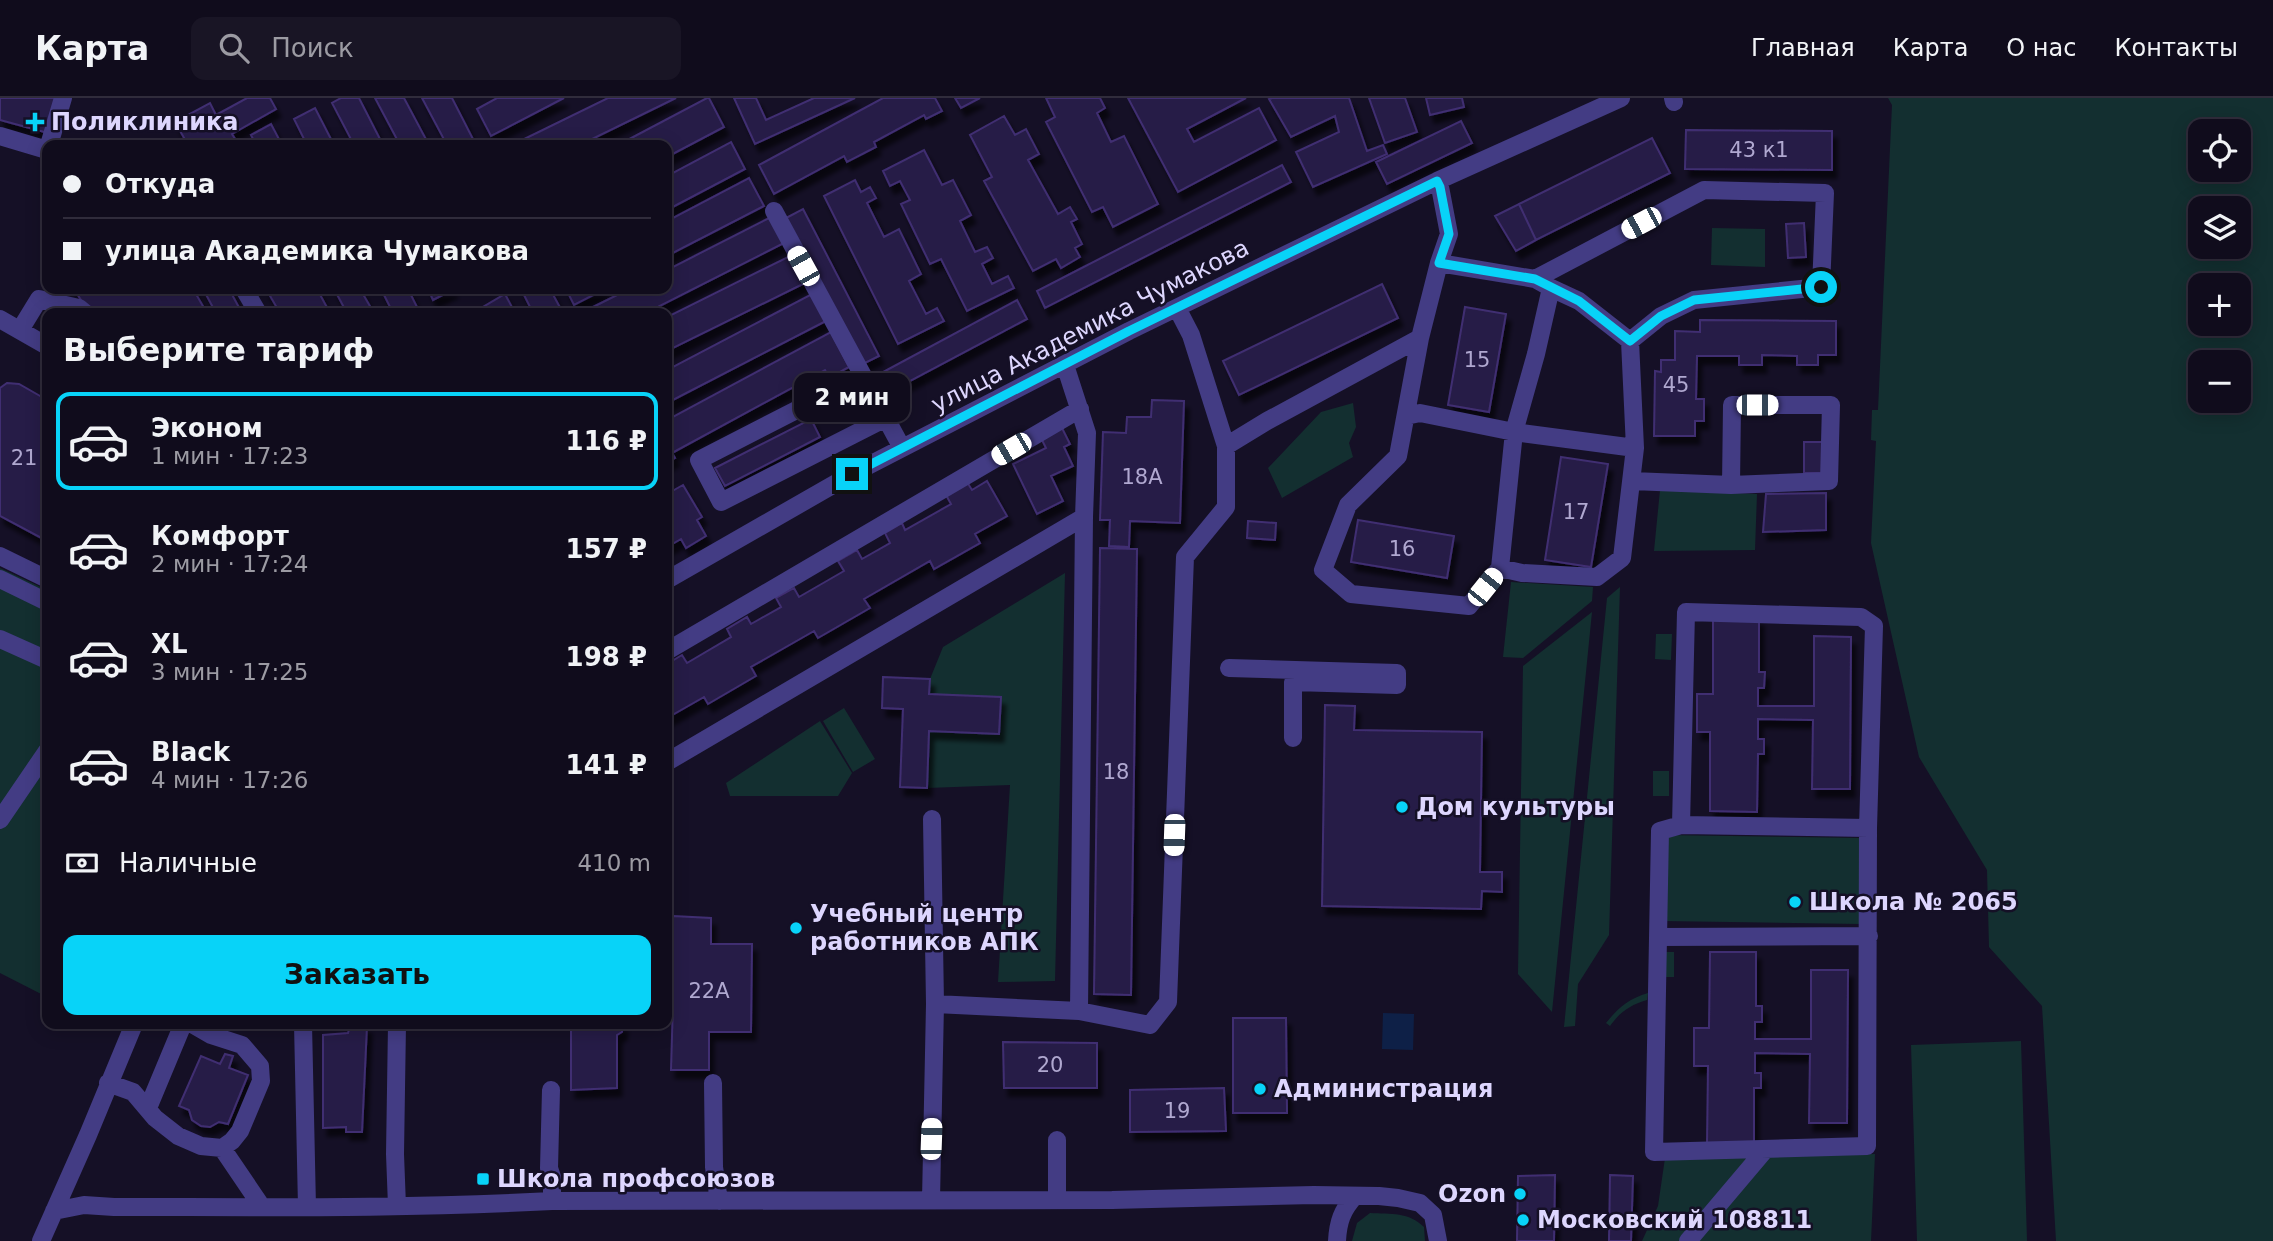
<!DOCTYPE html>
<html lang="ru">
<head>
<meta charset="utf-8">
<style>
	body { margin:0; font-family:"DejaVu Sans",sans-serif; background:#191525; color:#f1f3f6; height:100vh; display:flex; flex-direction:column; font-size:26px; white-space:nowrap }
	* { box-sizing:border-box; margin:0 }
	p { font-size:23px; color:#9c9ba3 }
	.icon { flex:none; width:38px; height:38px; fill:none; stroke:currentColor; stroke-width:2; stroke-linecap:round; stroke-linejoin:round }
	.map { position:relative; flex:1; overflow:hidden }
	.panel { position:absolute; left:42px; top:210px; width:630px; height:721px; display:flex; flex-direction:column; background:#100c1c; border-radius:14px; box-shadow:0 4px 18px #0003,0 0 0 2px #302c3b }
	.panel>* { flex:none }
	.banner { position:absolute; left:42px; top:42px; width:630px; height:154px; border-radius:14px; box-shadow:0 4px 18px #0003,0 0 0 2px #302c3b; display:grid; align-content:center; height:154px; padding:0 21px; background:#100c1c }
	.fabs { position:absolute; left:2188px; top:21px; display:grid; gap:14px }
	.fabs a { display:grid; place-items:center; width:63px; height:63px; border-radius:14px; background:#100c1c; box-shadow:0 4px 18px #0003,0 0 0 2px #302c3b; font-size:35px }
	.end { position:absolute; width:32px; height:32px; margin:-16px; border:9px solid #08d3f8; background:#111; box-shadow:0 0 0 4px #111 }
	.from { border-radius:50% }
	.bubble { position:absolute; height:49px; border-radius:14px; background:#100c1c; box-shadow:0 4px 18px #0003,0 0 0 2px #302c3b; font-size:23px; font-weight:700; line-height:49px; text-align:center }
	.car { position:absolute; width:21px; height:42px; margin:-21px -10px; border-radius:9px; box-shadow:0 0 5px 2px #0007; background:linear-gradient(#fff 24%,#345 0 40%,#fff 0 76%,#345 0 86%,#fff 0) }
	.banner b { display:flex; align-items:center; gap:24px; height:66px; font-size:26px }
	.banner b+b { border-top:2px solid #302c3b }
	.banner i { width:18px; height:18px; background:#f1f3f6 }
	ul { padding:0; list-style:none }
	li { display:flex; align-items:center; gap:21px; height:98px; margin:0 14px 10px; padding:0 7px; border:4px solid transparent; border-radius:14px }
	li div { flex:1 }
	li b { display:block; font-size:26px }
	li em { font-style:normal; font-weight:700 }
	li.active { border-color:#08d3f8 }
	li>.icon { width:63px; height:63px; stroke-width:1.5 }
	h2 { padding:0 21px; font-size:32px; line-height:84px }
	.pay { display:flex; align-items:center; gap:18px; height:77px; padding:0 21px; font-size:26px }
	.pay p { margin-inline-start:auto }
	.cta { display:flex; gap:14px; margin-top:auto; padding:14px 21px }
	.cta a { flex:1; height:80px; border-radius:14px; background:#08d3f8; color:#111; font-size:28px; font-weight:700; line-height:80px; text-align:center }
	header { display:flex; align-items:center; gap:42px; box-sizing:border-box; height:98px; padding:0 35px; background:#100c1c; border-bottom:2px solid #302c3b }
	header strong { font-size:33px }
	nav { display:flex; gap:38px; margin-inline-start:auto; font-size:24px }
	.search { width:490px; height:63px; background:#191525; display:flex; align-items:center; gap:18px; box-sizing:border-box; padding:0 24px; border-radius:14px; color:#9c9ba3; font-size:26px }
	.map>svg:first-child { display:block }
	.green { fill:#132f30; fill-rule:evenodd }
	.water { fill:#0e2047 }
	.building { fill:#271d47; stroke:#402f72; stroke-width:2; filter:url(#shadow) }
	.lines { fill:none; stroke-linecap:round; stroke-linejoin:round }
	.minor { stroke:#433c84; stroke-width:18 }
	.route { stroke:#08d3f8; stroke-width:9 }
	.poi-dot { fill:#08d3f8; stroke:#151026; stroke-width:2.5 }
	.labels { text-anchor:middle; stroke-width:5; stroke-linejoin:round; paint-order:stroke }
	.number-label { font-size:21px; fill:#b0a8d0 }
	.poi-label { font-size:24px; font-weight:bold; fill:#ddd6fe; stroke:#151026; text-anchor:start }
	.street-label { font-size:24px; fill:#ddd6fe; stroke:#151026 }
</style>
</head>
<body>
<header>
<strong>Карта</strong>
<div class="search"><svg class="icon" aria-label="search" viewBox="0 0 24 24"><circle cx="10" cy="10" r="6"/><path d="M15 15l6 6"/></svg>Поиск</div>
<nav><a>Главная</a><a>Карта</a><a>О нас</a><a>Контакты</a></nav>
</header>
<div class="map">
<svg width="2273" height="1143" viewBox="0 0 2273 1143">
	<defs>
		<filter id="shadow"><feDropShadow dx="4.5" dy="8" stdDeviation="2" flood-color="#0009"/></filter>
	</defs>
	<rect width="100%" height="100%" fill="#151026"/>
	<path class="green" d="M 1888,0 L 2273,0 L 2273,1143 L 2056,1143 L 2042,908 L 1989,849 L 1987,772 L 1919,659 L 1871,445 L 1876,343 L 1871,342 L 1872,312 L 1878,312 L 1892,7 ZM 2200,33 L 2238,33 L 2238,72 L 2200,72 ZM 2200,110 L 2238,110 L 2238,149 L 2200,149 ZM 2200,187 L 2238,187 L 2238,226 L 2200,226 ZM 2200,264 L 2238,264 L 2238,303 L 2200,303 Z
		M 1712,130 L 1765,131 L 1765,169 L 1711,167 Z
		M 1353,305 L 1356,329 L 1349,345 L 1353,359 L 1282,400 L 1268,370 L 1321,314 Z
		M 1660,392 L 1757,396 L 1755,452 L 1654,453 Z
		M 0,470 L 47,492 L 47,899 L 0,875 Z
		M 1065,475 L 1055,883 L 998,884 L 1010,687 L 927,690 L 929,633 L 999,636 L 1001,599 L 929,596 L 930,581 L 943,549 Z
		M 1511,484 L 1593,489 L 1592,503 L 1523,560 L 1503,559 Z
		M 1620,489 L 1609,837 L 1578,886 L 1575,928 L 1564,929 L 1607,500 Z
		M 1592,514 L 1552,914 L 1518,876 L 1523,568 Z
		M 1656,536 L 1672,536 L 1671,562 L 1655,561 Z
		M 844,610 L 875,661 L 853,674 L 823,623 Z
		M 820,623 L 852,675 L 838,698 L 730,698 L 726,685 Z
		M 1653,673 L 1669,673 L 1669,698 L 1653,698 Z
		M 1664,737 L 1863,740 L 1860,826 L 1662,823 Z
		M 1661,854 L 1674,854 L 1674,879 L 1661,879 Z
		M 1648,895 L 1647,902 C 1630,907 1620,914 1610,928 L 1606,925 C 1618,910 1628,901 1648,895 Z
		M 2021,943 L 2027,1143 L 1917,1143 L 1911,947 Z
		M 1875,1056 L 1871,1143 L 1642,1143 L 1658,1108 L 1665,1060 Z
		M 1370,1115 C 1391,1116 1409,1114 1424,1129 L 1425,1143 L 1352,1143 L 1357,1125 Z"/>
	<path class="water" d="M 1383,915 L 1414,916 L 1413,952 L 1382,951 Z"/>
	<path class="building" d="M 0,0 L 57,0 L 48,35 L 0,22 Z
		M 247,0 L 270,0 L 276,11 L 232,36 L 239,47 L 188,47 L 175,24 L 210,5 L 216,17 Z
		M 341,0 L 359,0 L 383,47 L 354,47 L 332,5 Z
		M 375,0 L 404,0 L 429,47 L 400,47 Z
		M 422,0 L 452,0 L 476,47 L 447,47 Z
		M 497,0 L 564,0 L 491,38 L 477,11 Z
		M 608,0 L 676,0 L 580,47 L 512,47 Z
		M 707,0 L 709,0 L 724,29 L 667,59 L 667,47 L 618,47 Z
		M 734,0 L 756,0 L 766,22 L 814,0 L 855,0 L 755,46 Z
		M 883,0 L 935,0 L 942,13 L 926,21 L 924,17 L 874,44 L 876,49 L 847,64 L 844,58 L 774,96 L 759,67 Z
		M 955,0 L 980,0 L 961,10 Z
		M 1046,0 L 1100,0 L 1105,10 L 1097,15 L 1111,44 L 1124,38 L 1158,106 L 1113,129 L 1103,109 L 1092,114 L 1046,24 L 1055,19 Z
		M 1128,0 L 1246,0 L 1187,31 L 1194,44 L 1259,10 L 1276,42 L 1178,94 Z
		M 1272,0 L 1349,0 L 1367,53 L 1383,47 L 1387,56 L 1313,89 L 1296,54 L 1339,34 L 1335,18 L 1291,39 L 1269,1 Z
		M 1369,0 L 1405,0 L 1417,34 L 1385,45 Z
		M 1426,0 L 1462,0 L 1464,9 L 1430,17 Z
		M 315,10 L 334,47 L 307,47 L 294,21 Z
		M 1004,18 L 1015,37 L 1026,31 L 1039,56 L 1028,62 L 1058,116 L 1070,109 L 1077,121 L 1071,124 L 1082,146 L 1075,150 L 1080,159 L 1061,170 L 1056,161 L 1033,173 L 984,83 L 992,79 L 970,37 Z
		M 1461,23 L 1472,45 L 1387,86 L 1376,64 Z
		M 271,26 L 282,47 L 256,47 L 251,37 Z
		M 1686,32 L 1832,33 L 1832,72 L 1685,71 Z
		M 1652,40 L 1670,75 L 1536,142 L 1519,106 Z
		M 731,44 L 745,71 L 667,112 L 667,78 Z
		M 924,52 L 942,87 L 953,82 L 971,117 L 960,123 L 975,154 L 987,149 L 993,160 L 982,166 L 992,186 L 1008,178 L 1014,190 L 967,213 L 941,161 L 930,166 L 901,106 L 910,102 L 900,83 L 890,88 L 883,73 Z
		M 1282,67 L 1291,84 L 1045,210 L 1037,193 Z
		M 749,80 L 764,108 L 667,158 L 667,123 Z
		M 855,82 L 861,94 L 870,89 L 876,100 L 867,105 L 884,139 L 899,131 L 921,176 L 909,183 L 926,216 L 937,210 L 944,223 L 898,246 L 824,98 Z
		M 1519,106 L 1536,142 L 1516,153 L 1495,118 Z
		M 803,111 L 879,258 L 861,267 L 786,120 Z
		M 771,119 L 784,145 L 646,215 L 581,215 L 629,191 L 667,191 L 667,172 Z
		M 1804,125 L 1806,159 L 1788,160 L 1786,126 Z
		M 792,157 L 805,185 L 667,253 L 667,219 Z
		M 1382,186 L 1398,220 L 1239,297 L 1223,263 Z
		M 74,191 L 193,191 L 207,215 L 93,215 L 86,210 Z
		M 203,191 L 229,191 L 242,215 L 216,215 Z
		M 266,191 L 317,191 L 330,215 L 280,215 Z
		M 334,191 L 360,191 L 374,215 L 347,215 Z
		M 381,191 L 408,191 L 417,209 L 404,215 L 393,215 Z
		M 428,191 L 454,191 L 433,202 Z
		M 521,191 L 550,191 L 563,215 L 533,215 Z
		M 566,191 L 605,191 L 574,207 Z
		M 505,196 L 515,215 L 486,215 L 483,209 Z
		M 812,196 L 826,223 L 667,305 L 667,272 Z
		M 1017,202 L 1027,221 L 882,298 L 872,280 Z
		M 1465,209 L 1506,216 L 1489,314 L 1448,307 Z
		M 1700,222 L 1836,223 L 1836,257 L 1818,257 L 1818,267 L 1797,267 L 1797,258 L 1762,257 L 1762,267 L 1739,267 L 1739,258 L 1697,258 L 1696,301 L 1704,301 L 1704,323 L 1695,323 L 1695,338 L 1654,338 L 1655,273 L 1661,274 L 1661,262 L 1675,262 L 1675,233 L 1700,234 Z
		M 831,234 L 849,269 L 829,280 L 825,272 L 672,355 L 675,360 L 667,365 L 667,322 Z
		M 7,285 L 19,286 L 47,302 L 47,443 L 0,418 L 0,290 Z
		M 1152,302 L 1184,303 L 1180,425 L 1130,423 L 1129,449 L 1109,448 L 1110,422 L 1100,422 L 1103,334 L 1126,335 L 1127,319 L 1151,319 Z
		M 811,321 L 820,339 L 725,388 L 715,370 Z
		M 1062,330 L 1070,346 L 1064,349 L 1073,368 L 1051,378 L 1063,403 L 1037,416 L 1013,366 L 1046,350 L 1041,340 Z
		M 1804,344 L 1822,344 L 1823,375 L 1804,375 Z
		M 1561,359 L 1608,366 L 1591,469 L 1545,462 Z
		M 987,383 L 1007,418 L 975,436 L 980,445 L 934,471 L 930,463 L 864,501 L 870,510 L 818,540 L 814,533 L 751,569 L 756,578 L 708,606 L 704,599 L 667,620 L 667,578 L 669,577 L 667,566 L 682,557 L 687,565 L 731,539 L 727,531 L 747,519 L 751,526 L 781,509 L 776,500 L 794,490 L 799,499 L 844,473 L 838,463 L 857,452 L 862,461 L 890,445 L 885,435 L 902,425 L 905,432 L 951,406 L 946,397 L 967,384 L 972,392 Z
		M 683,387 L 702,419 L 697,422 L 706,438 L 686,450 L 681,441 L 667,449 L 667,396 Z
		M 1826,395 L 1826,432 L 1763,434 L 1766,396 Z
		M 1358,422 L 1454,438 L 1447,480 L 1351,464 Z
		M 1248,423 L 1276,425 L 1275,442 L 1247,440 Z
		M 1100,450 L 1137,451 L 1131,897 L 1094,896 Z
		M 1713,520 L 1759,520 L 1759,574 L 1765,574 L 1764,590 L 1758,590 L 1758,608 L 1814,608 L 1814,538 L 1851,539 L 1850,691 L 1812,691 L 1813,622 L 1758,621 L 1758,641 L 1764,641 L 1764,656 L 1758,656 L 1757,714 L 1710,713 L 1710,634 L 1697,634 L 1697,596 L 1713,596 Z
		M 883,579 L 930,581 L 929,596 L 1001,599 L 999,636 L 929,633 L 927,690 L 900,689 L 903,611 L 882,610 Z
		M 1325,607 L 1355,608 L 1354,632 L 1482,634 L 1480,774 L 1502,774 L 1502,794 L 1482,793 L 1481,811 L 1322,808 Z
		M 673,818 L 711,820 L 711,846 L 752,846 L 751,934 L 709,934 L 709,972 L 671,972 L 673,904 L 667,905 L 667,881 L 673,882 Z
		M 1710,854 L 1756,854 L 1756,908 L 1762,908 L 1762,924 L 1755,924 L 1755,941 L 1811,941 L 1811,872 L 1848,872 L 1847,1025 L 1809,1025 L 1810,956 L 1755,955 L 1755,975 L 1761,975 L 1761,990 L 1754,990 L 1754,1048 L 1707,1047 L 1708,968 L 1694,968 L 1694,930 L 1709,930 Z
		M 1233,920 L 1286,920 L 1287,1015 L 1233,1015 Z
		M 571,926 L 623,926 L 622,934 L 617,937 L 617,990 L 571,992 Z
		M 350,928 L 367,928 L 362,1034 L 346,1034 L 346,1029 L 323,1030 L 323,937 L 348,935 Z
		M 1003,944 L 1097,945 L 1097,990 L 1004,990 Z
		M 225,956 L 233,958 L 229,970 L 248,977 L 228,1026 L 219,1024 L 210,1029 L 201,1028 L 192,1022 L 189,1012 L 179,1008 L 201,958 L 220,966 Z
		M 1224,990 L 1226,1033 L 1130,1034 L 1130,992 Z
		M 1555,1077 L 1554,1143 L 1517,1143 L 1518,1078 Z
		M 1610,1077 L 1633,1078 L 1631,1143 L 1609,1143 Z"/>
	<g class="lines">
		<path class="minor" d="M 1673,0 L 1674,4
			M 0,38 L 47,52
			M 49,47 L 63,0
			M 774,113 L 902,350
			M 1439,165 L 1535,181 L 1551,190 L 1536,256 L 1514,334 L 1635,350 L 1622,460 L 1597,479 L 1522,475 L 1500,470
			M 1535,181 L 1704,92 L 1825,95 L 1821,189 L 1694,202 L 1661,218 L 1630,243
			M 1551,190 L 1579,203 L 1630,243 L 1635,350
			M 244,191 L 258,215
			M 0,221 L 47,248
			M 20,232 L 39,201 L 79,210 L 85,215
			M 1065,267 L 1087,335 L 1084,419 L 1079,913
			M 863,278 L 699,362 L 721,404 L 886,320
			M 1406,318 L 1420,315 L 1514,334 L 1500,470 L 1469,508 L 1351,496 L 1323,472 L 1348,407 L 1398,358 L 1420,240 L 1439,165 L 1449,136 L 1440,89 L 1437,83
			M 1226,348 L 1267,323 L 1420,240
			M 1632,383 L 1731,387 L 1732,307 L 1831,307 L 1829,383 L 1731,387
			M 0,458 L 47,481
			M 0,481 L 47,504
			M 667,482 L 852,376 L 1129,233 L 1437,83 L 1621,0
			M 1686,514 L 1861,519 L 1874,528 L 1868,730 L 1867,1048 L 1654,1054 L 1660,733 L 1681,727 Z
			M 0,541 L 47,562
			M 667,553 L 1080,311
			M 1229,570 L 1397,575 L 1397,587 L 1293,584 L 1293,640
			M 667,664 L 1084,419
			M 932,721 L 935,906
			M 0,722 L 47,653
			M 1681,727 L 1868,730
			M 1658,839 L 1869,838
			M 303,926 L 307,1109
			M 397,926 L 395,1056 L 397,1108
			M 108,985 L 133,994 L 155,1020 L 178,1038 L 201,1048 L 222,1050 L 232,1043 L 240,1033 L 261,983 L 260,968 L 242,947 L 211,937 L 192,926
			M 713,985 L 714,1069 L 719,1103
			M 551,992 L 549,1070 L 552,1079 L 552,1103
			M 148,1010 L 183,926
			M 222,1050 L 262,1109
			M 931,1102 L 935,906 L 1079,913 L 1150,927 L 1168,904 L 1185,459 L 1226,409 L 1226,348 L 1191,237 L 1177,210
			M 1057,1102 L 1057,1042
			M 54,1113 L 84,1107 L 114,1109 C 260,1109 406,1111 552,1103 L 1112,1102 L 1314,1097 L 1379,1098 L 1398,1100 L 1420,1105 L 1433,1117 L 1438,1143
			M 41,1143 L 88,1037 L 134,926
			M 1337,1143 C 1338,1124 1342,1112 1355,1098
			M 1688,1143 L 1765,1052"/>
	</g>
	<g class="lines">
		<path class="route" d="M 852,376 L 1129,233 L 1437,83 L 1440,89 L 1449,136 L 1439,165 L 1535,181 L 1579,203 L 1630,243 L 1661,218 L 1694,202 L 1821,189"/>
	</g>
	<g class="poi-dot">
		<path d="M31.5 13.5h7v7h7v7h-7v7h-7v-7h-7v-7h7z"/>
		<circle cx="1402" cy="709" r="7"/>
		<circle cx="1795" cy="804" r="7"/>
		<circle cx="796" cy="830" r="7"/>
		<circle cx="1260" cy="991" r="7"/>
		<rect x="476" y="1074" width="14" height="14" rx="3.5"/>
		<circle cx="1520" cy="1096" r="7"/>
		<circle cx="1523" cy="1122" r="7"/>
	</g>
	<g class="labels">
		<g class="number-label">
			<text x="1759" y="59">43 к1</text>
			<text x="1477" y="269">15</text>
			<text x="1676" y="294">45</text>
			<text x="24" y="367">21</text>
			<text x="1142" y="386">18А</text>
			<text x="1576" y="421">17</text>
			<text x="1402" y="458">16</text>
			<text x="1116" y="681">18</text>
			<text x="709" y="900">22А</text>
			<text x="1050" y="974">20</text>
			<text x="1177" y="1020">19</text>
		</g>
		<g class="poi-label">
			<text x="51" y="32">Поликлиника</text>
			<text x="1416" y="717">Дом культуры</text>
			<text x="1809" y="812">Школа № 2065</text>
			<text x="810" y="824">Учебный центр<tspan x="810" dy="28">работников АПК</tspan></text>
			<text x="1274" y="999">Администрация</text>
			<text x="497" y="1089">Школа профсоюзов</text>
			<text x="1506" y="1104" text-anchor="end">Ozon</text>
			<text x="1537" y="1130">Московский 108811</text>
		</g>
		<g class="street-label">
			<text transform="translate(1090 228) rotate(-27)" y="8">улица Академика Чумакова</text>
		</g>
	</g>
</svg>
<div class="fabs">
<a><svg class="icon" aria-label="locate" viewBox="0 0 24 24"><circle cx="12" cy="12" r="6"/><path d="M12 2v4M12 18v4M2 12h4M18 12h4"/></svg></a>
<a><svg class="icon" aria-label="layers" viewBox="0 0 24 24"><path d="M12 4l9 5-9 5-9-5zM3 14l9 5 9-5"/></svg></a>
<a>+</a>
<a>−</a>
</div>
<i class="end from" style="left:1821px;top:189px"></i>
<i class="end" style="left:852px;top:376px"></i>
<div class="bubble" style="left:794px;top:275px;width:116px">2 мин</div>
<i class="car" style="left:1641px;top:125px;rotate:242deg"></i>
<i class="car" style="left:803px;top:168px;rotate:331deg"></i>
<i class="car" style="left:1757px;top:307px;rotate:90deg"></i>
<i class="car" style="left:1011px;top:351px;rotate:240deg"></i>
<i class="car" style="left:1485px;top:489px;rotate:39deg"></i>
<i class="car" style="left:1174px;top:737px;rotate:182deg"></i>
<i class="car" style="left:931px;top:1041px;rotate:2deg"></i>
<div class="banner">
<b><i class="from"></i>Откуда</b>
<b><i></i>улица Академика Чумакова</b>
</div>
<section class="panel">
<h2>Выберите тариф</h2>
<ul>
<li class="active"><svg class="icon" aria-label="car" viewBox="0 0 24 24"><path d="M5 17H2v-5l4-1 3-4h7l3 4 3 1v5h-3M9 17h6M6 11h13"/><circle cx="7" cy="17" r="2"/><circle cx="17" cy="17" r="2"/></svg><div><b>Эконом</b><p>1 мин · 17:23</p></div><em>116 ₽</em></li>
<li><svg class="icon" aria-label="car" viewBox="0 0 24 24"><path d="M5 17H2v-5l4-1 3-4h7l3 4 3 1v5h-3M9 17h6M6 11h13"/><circle cx="7" cy="17" r="2"/><circle cx="17" cy="17" r="2"/></svg><div><b>Комфорт</b><p>2 мин · 17:24</p></div><em>157 ₽</em></li>
<li><svg class="icon" aria-label="car" viewBox="0 0 24 24"><path d="M5 17H2v-5l4-1 3-4h7l3 4 3 1v5h-3M9 17h6M6 11h13"/><circle cx="7" cy="17" r="2"/><circle cx="17" cy="17" r="2"/></svg><div><b>XL</b><p>3 мин · 17:25</p></div><em>198 ₽</em></li>
<li><svg class="icon" aria-label="car" viewBox="0 0 24 24"><path d="M5 17H2v-5l4-1 3-4h7l3 4 3 1v5h-3M9 17h6M6 11h13"/><circle cx="7" cy="17" r="2"/><circle cx="17" cy="17" r="2"/></svg><div><b>Black</b><p>4 мин · 17:26</p></div><em>141 ₽</em></li>
</ul>
<div class="pay"><svg class="icon" aria-label="cash" viewBox="0 0 24 24"><path d="M3 7h18v10H3z"/><circle cx="12" cy="12" r="2"/></svg>Наличные<p>410 m</p></div>
<div class="cta"><a>Заказать</a></div>
</section>
</div>
</body>
</html>
